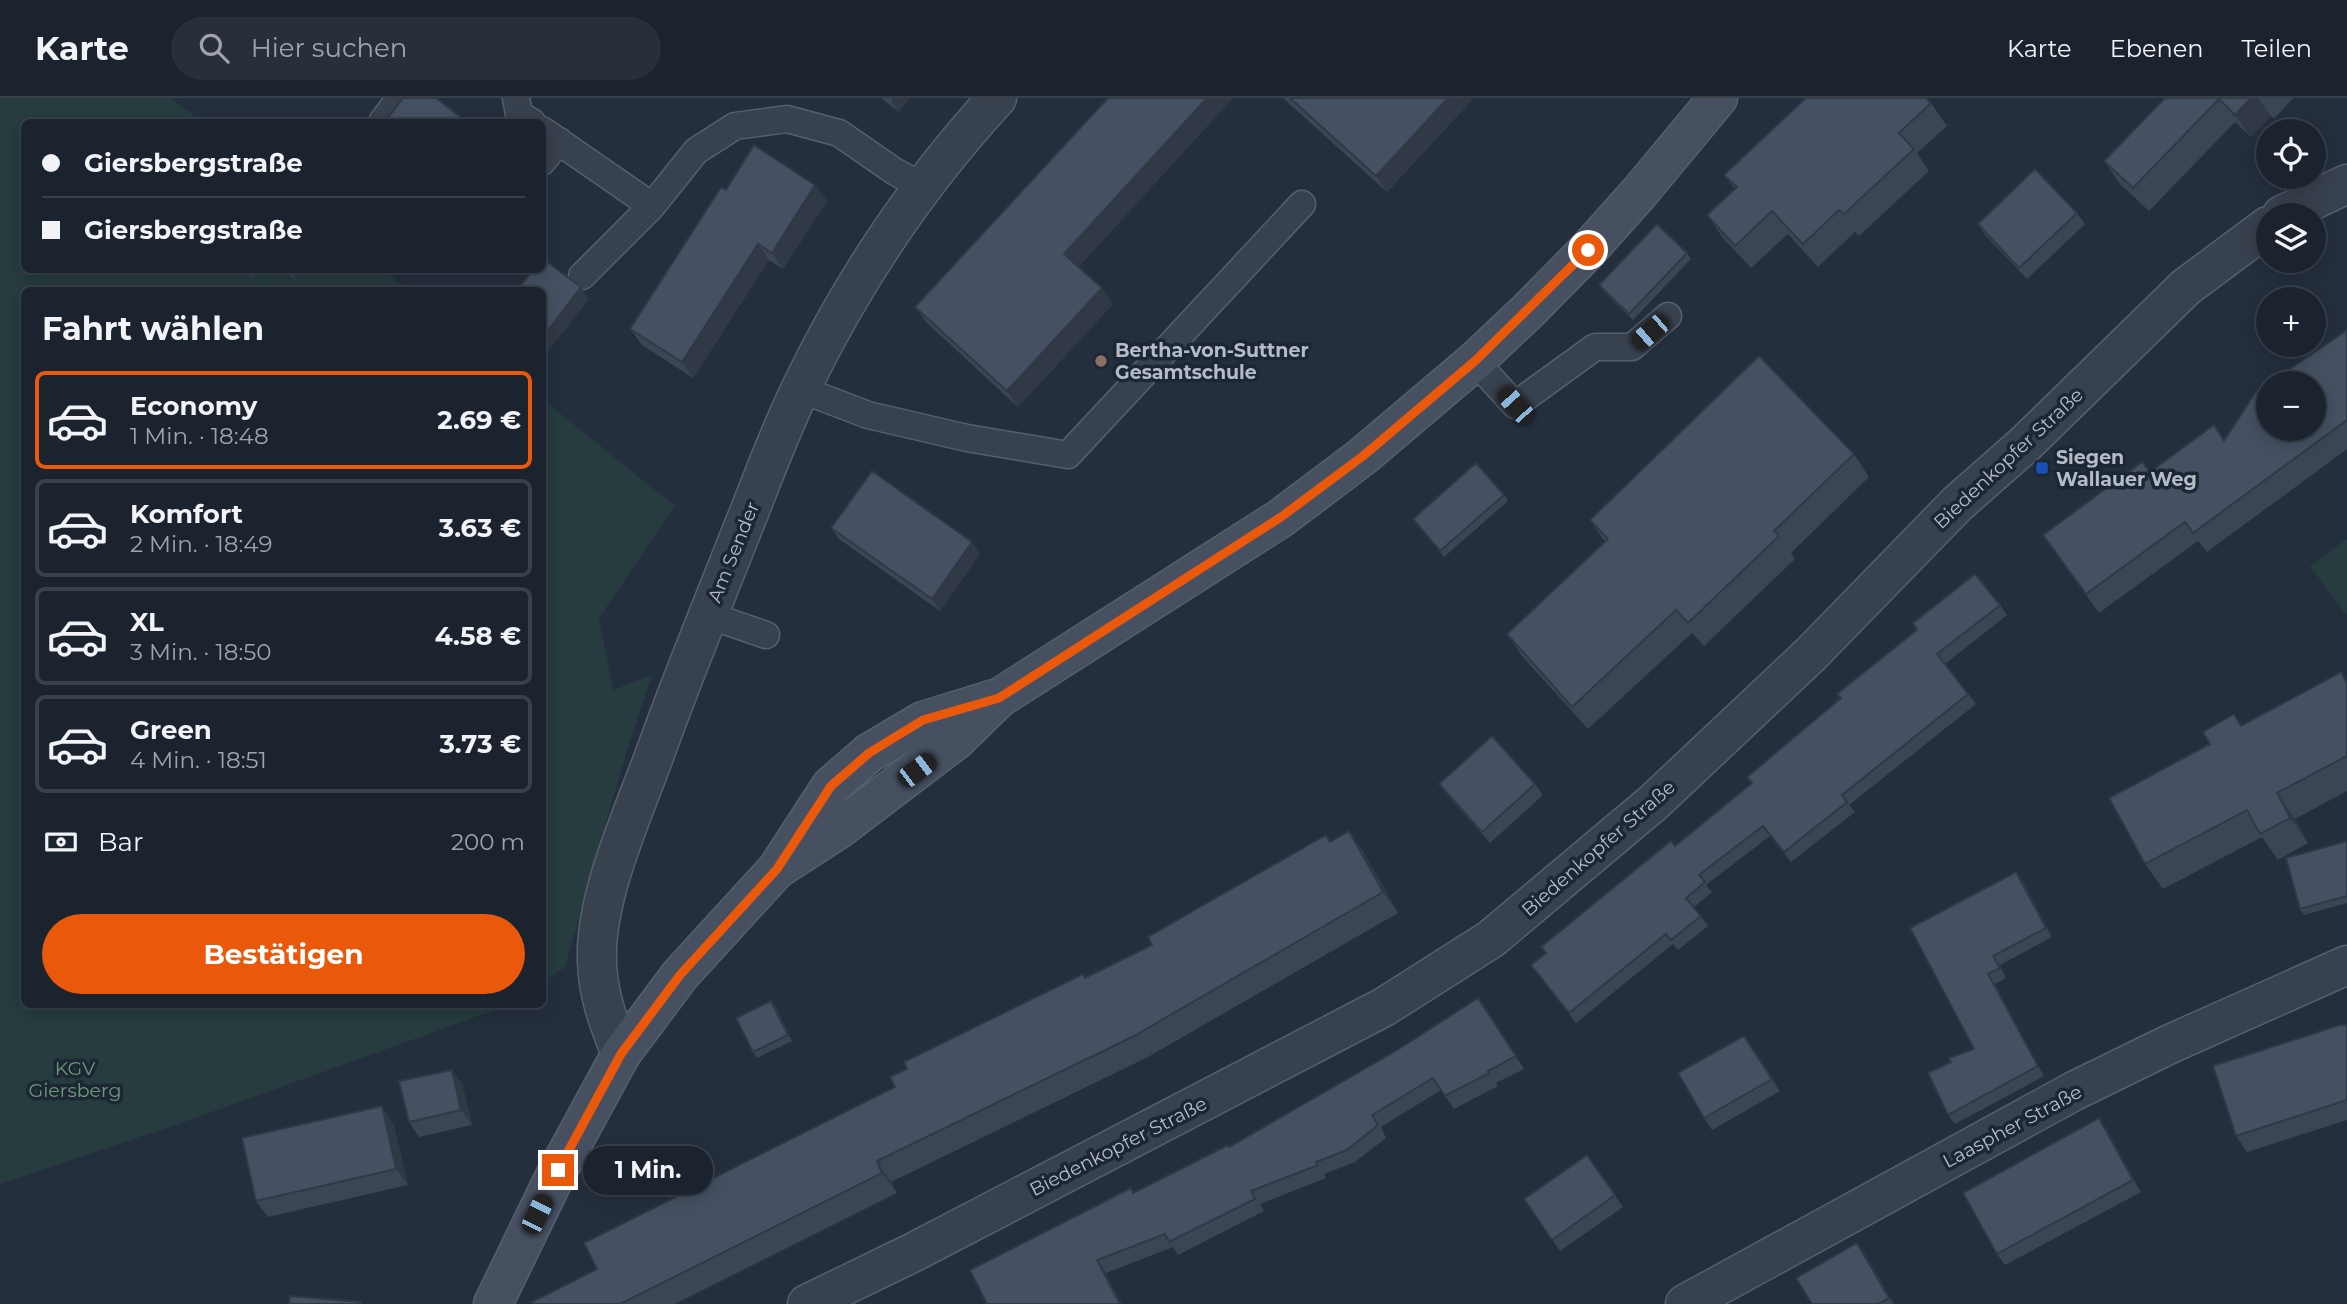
<!DOCTYPE html>
<html lang="de">
<head>
<meta charset="utf-8">
<style>
	body { margin:0; font-family:Montserrat,sans-serif; background:#282f3a; color:#f1f3f6; height:100vh; display:flex; flex-direction:column; font-size:26px; white-space:nowrap }
	* { box-sizing:border-box; margin:0 }
	p { font-size:23px; color:#a0a4aa }
	.icon { flex:none; width:38px; height:38px; fill:none; stroke:currentColor; stroke-width:2; stroke-linecap:round; stroke-linejoin:round }
	.map { position:relative; flex:1; overflow:hidden }
	.panel { position:absolute; left:21px; top:189px; width:525px; height:721px; display:flex; flex-direction:column; background:#1b232e; border-radius:10px; box-shadow:0 4px 18px #0003,0 0 0 2px #39404a }
	.panel>* { flex:none }
	.top-card { position:absolute; left:21px; top:21px; width:525px; height:154px; border-radius:10px; box-shadow:0 4px 18px #0003,0 0 0 2px #39404a; display:grid; align-content:center; height:154px; padding:0 21px; background:#1b232e }
	.controls { position:absolute; left:2256px; top:21px; display:grid; gap:14px }
	.controls a { display:grid; place-items:center; width:70px; height:70px; border-radius:50%; background:#1b232e; box-shadow:0 4px 18px #0003,0 0 0 2px #39404a; font-size:35px }
	.end { position:absolute; width:32px; height:32px; margin:-16px; border:9px solid #ea580c; background:#fff; box-shadow:0 0 0 4px #fff }
	.from { border-radius:50% }
	.bubble { position:absolute; height:49px; border-radius:24px; background:#1b232e; box-shadow:0 4px 18px #0003,0 0 0 2px #39404a; font-size:23px; font-weight:700; line-height:49px; text-align:center }
	.car { position:absolute; width:21px; height:42px; margin:-21px -10px; border-radius:9px; box-shadow:0 0 5px 2px #0007; background:linear-gradient(#222 24%,#8ab4d8 0 40%,#222 0 76%,#8ab4d8 0 86%,#222 0) }
	.top-card b { display:flex; align-items:center; gap:24px; height:66px; font-size:26px }
	.top-card b+b { border-top:2px solid #39404a }
	.top-card i { width:18px; height:18px; background:#f1f3f6 }
	ul { padding:0; list-style:none }
	li { display:flex; align-items:center; gap:21px; height:98px; margin:0 14px 10px; padding:0 7px; border:4px solid #39404a; border-radius:10px }
	li div { flex:1 }
	li b { display:block; font-size:26px }
	li em { font-style:normal; font-weight:700 }
	li.current { border-color:#ea580c }
	li>.icon { width:63px; height:63px; stroke-width:1.5 }
	h2 { padding:0 21px; font-size:32px; line-height:84px }
	.pay { display:flex; align-items:center; gap:18px; height:77px; padding:0 21px; font-size:26px }
	.pay p { margin-inline-start:auto }
	.action { display:flex; gap:14px; margin-top:auto; padding:14px 21px }
	.action a { flex:1; height:80px; border-radius:42px; background:#ea580c; color:#fff; font-size:28px; font-weight:700; line-height:80px; text-align:center }
	header { display:flex; align-items:center; gap:42px; box-sizing:border-box; height:98px; padding:0 35px; background:#1b232e; border-bottom:2px solid #39404a }
	header strong { font-size:33px }
	nav { display:flex; gap:38px; margin-inline-start:auto; font-size:24px }
	.search { width:490px; height:63px; background:#282f3a; display:flex; align-items:center; gap:18px; box-sizing:border-box; padding:0 24px; border-radius:38px; color:#a0a4aa; font-size:26px }
	.map>svg:first-child { display:block }
	.green { fill:#263c3f }
	.lines { fill:none; stroke-linecap:round; stroke-linejoin:round }
	.lane-casing { stroke:#565f6c; stroke-width:29 }
	.street-casing { stroke:#565f6c; stroke-width:41 }
	.secondary-casing { stroke:#565f6c; stroke-width:41 }
	.lane { stroke:#38414e; stroke-width:26 }
	.street { stroke:#38414e; stroke-width:38 }
	.secondary { stroke:#465061; stroke-width:38 }
	.wall { fill:#3b4654 }
	.shaded-wall { fill:#303945 }
	.building { fill:#455162; stroke:#303945; stroke-width:2 }
	.route { stroke:#ea580c; stroke-width:9 }
	.education-dot { fill:#8d6e63; stroke:#1d2633; stroke-width:2.5 }
	.transit-dot { fill:#1a4fb4; stroke:#1d2633; stroke-width:2.5 }
	.labels { text-anchor:middle; stroke-width:7; stroke-linejoin:round; paint-order:stroke }
	.poi-label { font-size:19px; font-weight:bold; fill:#b4bcc9; stroke:#1d2633; text-anchor:start }
	.street-label { font-size:19px; fill:#b4bcc9; stroke:#1d2633 }
	.park-label { font-size:19px; fill:#6b9a76; stroke:#1d2633 }
</style>
</head>
<body>
<header>
<strong>Karte</strong>
<div class="search"><svg class="icon" aria-label="search" viewBox="0 0 24 24"><circle cx="10" cy="10" r="6"/><path d="M15 15l6 6"/></svg>Hier suchen</div>
<nav><a>Karte</a><a>Ebenen</a><a>Teilen</a></nav>
</header>
<div class="map">
<svg width="2347" height="1206" viewBox="0 0 2347 1206">
	<rect width="100%" height="100%" fill="#242f3e"/>
	<path class="green" d="M 0,0 L 171,0 L 202,24 L 24,24 L 24,172 L 383,172 L 409,192 L 24,192 L 24,906 L 509,907 L 178,1026 L 0,1086 Z
		M 542,301 L 675,408 L 599,520 L 613,592 L 652,577 L 626,655 L 565,869 L 543,884 Z
		M 2347,441 L 2347,518 L 2310,468 Z"/>
	<g class="lines">
		<g class="lane-casing">
			<path id="lane" d="M 516,0 L 519,16 L 532,24
				M 382,24 L 400,0
				M 542,32 L 652,108
				M 542,64 L 559,43
				M 582,178 L 652,108 L 696,53 L 735,28 L 787,21 L 839,35 L 894,73 L 923,89
				M 1475,263 L 1515,307 L 1595,249 L 1632,249 L 1668,218
				M 800,291 L 868,317 L 967,340 L 1068,357 L 1302,106
				M 708,517 L 766,537"/>
		</g>
		<g class="street-casing">
			<path id="street" d="M 2282,117 L 2347,86
				M 621,956 C 609,925 598,898 597,864 C 594,798 635,712 657,650 C 683,578 712,508 740,437 C 760,388 778,337 801,290 C 852,184 918,86 997,0
				M 807,1206 L 914,1154 L 1384,909 L 1491,841 L 1654,704 L 1811,556 L 1957,406 L 2024,347 L 2186,189 L 2268,128
				M 1685,1206 L 2074,993 L 2170,946 L 2347,867"/>
		</g>
		<g class="secondary-casing">
			<path id="secondary" d="M 777,771 L 839,731 L 956,642 L 999,600 L 1281,420 L 1363,358 L 1475,263 L 1528,213 L 1588,152 L 1639,95 L 1718,0
				M 493,1206 L 558,1072 L 621,956 L 680,877 L 777,771 L 831,688 L 869,655 L 923,623 L 994,601"/>
		</g>
		<use href="#lane" class="lane"/>
		<use href="#street" class="street"/>
		<use href="#secondary" class="secondary"/>
	</g>
	<path class="wall" d="M 881,0 L 910,0 L 899,14 Z
		M 1233,0 L 1078,169 L 1113,206 L 1018,309 L 927,225 L 915,209 Z
		M 1283,0 L 1474,0 L 1387,94 Z
		M 2165,0 L 2293,0 L 2274,21 L 2271,18 L 2251,39 L 2235,24 L 2149,113 L 2120,86 L 2104,63 Z
		M 1931,5 L 1947,28 L 1917,55 L 1929,73 L 1859,138 L 1855,134 L 1818,169 L 1788,136 L 1751,170 L 1723,140 L 1707,117 L 1735,91 L 1724,77 Z
		M 726,92 L 827,103 L 783,171 L 769,162 L 693,280 L 642,247 L 630,231 Z
		M 2077,115 L 2085,126 L 2027,181 L 1985,137 L 1978,126 Z
		M 1687,155 L 1691,161 L 1633,222 L 1603,193 L 1599,187 Z
		M 242,172 L 262,172 L 254,181 Z
		M 281,172 L 307,172 L 298,184 Z
		M 2347,232 L 2347,351 L 2207,454 L 2198,443 L 2099,515 L 2043,437 L 2150,374 L 2225,342 Z
		M 1854,356 L 1869,379 L 1791,455 L 1795,461 L 1704,548 L 1692,535 L 1588,631 L 1522,558 L 1507,536 L 1605,444 L 1590,422 Z
		M 1504,397 L 1508,403 L 1444,459 L 1413,421 Z
		M 831,430 L 980,456 L 940,513 L 839,441 Z
		M 2000,507 L 2007,517 L 1945,566 L 1976,606 L 1849,707 L 1855,714 L 1791,764 L 1770,738 L 1706,787 L 1712,794 L 1694,809 L 1708,828 L 1678,852 L 1673,846 L 1576,925 L 1531,867 L 1545,855 L 1541,849 L 1675,748 Z
		M 2347,582 L 2347,693 L 2295,721 L 2308,745 L 2278,762 L 2262,739 L 2163,791 L 2145,766 L 2242,628 Z
		M 1439,686 L 1535,686 L 1543,697 L 1490,745 L 1447,697 Z
		M 1326,737 L 1331,743 L 1363,753 L 1398,815 L 1148,959 L 891,1084 L 897,1095 L 675,1206 L 533,1206 L 597,1171 L 895,989 L 907,971 L 1152,847 Z
		M 2347,743 L 2347,805 L 2304,817 L 2300,811 Z
		M 2023,783 L 2052,839 L 2000,867 L 2006,880 L 1995,886 L 2044,978 L 1955,1026 L 1948,1017 L 1951,964 L 1974,951 L 1910,830 Z
		M 771,903 L 776,909 L 792,943 L 757,960 L 753,954 Z
		M 1487,913 L 1524,971 L 1496,985 L 1498,988 L 1454,1011 L 1441,992 L 1381,1029 L 1386,1040 L 1355,1064 L 1324,1076 L 1326,1080 L 1260,1106 L 1264,1113 L 1178,1157 L 1173,1149 L 1106,1175 L 987,1206 L 1133,1094 L 1230,1049 Z
		M 2347,927 L 2347,1022 L 2247,1054 L 2236,1038 Z
		M 1744,938 L 1780,993 L 1712,1032 L 1704,1020 Z
		M 462,986 L 472,1027 L 419,1039 L 409,1024 Z
		M 393,1025 L 408,1087 L 268,1119 L 256,1103 Z
		M 2107,1032 L 2141,1094 L 2005,1167 L 1997,1156 Z
		M 1587,1057 L 1623,1109 L 1560,1153 L 1524,1101 Z
		M 1857,1145 L 1865,1156 L 1894,1206 L 1812,1206 Z"/>
	<path class="shaded-wall" d="M 893,0 L 910,0 L 899,14 L 891,3 Z
		M 1207,0 L 1233,0 L 1076,172 L 1064,156 Z
		M 1448,0 L 1474,0 L 1387,94 L 1376,78 Z
		M 2251,0 L 2258,0 L 2271,18 L 2251,39 L 2235,17 Z
		M 815,87 L 827,103 L 783,171 L 772,155 Z
		M 758,146 L 769,162 L 693,280 L 682,264 Z
		M 248,172 L 262,172 L 254,181 Z
		M 291,172 L 307,172 L 298,184 L 290,173 Z
		M 581,189 L 589,201 L 542,261 L 542,240 Z
		M 1102,190 L 1113,206 L 1018,309 L 1007,293 Z
		M 972,444 L 980,456 L 940,513 L 932,501 Z
		M 2277,695 L 2295,721 L 2308,745 L 2290,720 Z
		M 1349,733 L 1363,753 L 1398,815 L 1383,794 Z
		M 2016,774 L 2023,783 L 2052,839 L 2046,830 Z
		M 1988,876 L 1995,886 L 2044,978 L 2038,968 Z
		M 771,903 L 776,909 L 792,943 L 788,937 Z
		M 452,972 L 462,986 L 472,1027 L 461,1012 Z
		M 382,1008 L 393,1025 L 408,1087 L 396,1071 Z
		M 2099,1020 L 2107,1032 L 2141,1094 L 2133,1082 Z
		M 877,1063 L 891,1084 L 897,1095 L 882,1075 Z
		M 1857,1145 L 1865,1156 L 1894,1206 L 1889,1200 Z
		M 1097,1162 L 1106,1175 L 1122,1206 L 1120,1206 Z"/>
	<path class="building" d="M 403,0 L 436,0 L 467,24 L 391,24 L 387,21 Z
		M 1108,0 L 1207,0 L 1064,156 L 1102,190 L 1007,293 L 915,209 Z
		M 1290,0 L 1448,0 L 1376,78 Z
		M 1806,0 L 1926,0 L 1931,5 L 1899,35 L 1914,51 L 1844,116 L 1839,112 L 1803,146 L 1772,113 L 1735,148 L 1707,117 L 1737,89 L 1724,77 Z
		M 2165,0 L 2251,0 L 2235,17 L 2219,1 L 2133,90 L 2104,63 Z
		M 754,47 L 815,87 L 772,155 L 758,146 L 682,264 L 630,231 L 721,89 L 726,92 Z
		M 2035,71 L 2077,115 L 2019,170 L 1978,126 Z
		M 1657,126 L 1687,155 L 1629,216 L 1599,187 Z
		M 542,160 L 581,189 L 542,240 L 542,192 L 517,192 L 533,172 L 542,172 Z
		M 2347,232 L 2347,322 L 2193,435 L 2185,424 L 2086,496 L 2043,437 L 2142,364 L 2150,374 L 2214,327 L 2224,343 L 2255,295 L 2268,286 L 2268,331 L 2314,331 L 2314,285 L 2269,285 Z
		M 1759,258 L 1854,356 L 1774,433 L 1779,438 L 1688,525 L 1676,512 L 1572,609 L 1507,536 L 1608,441 L 1590,422 Z
		M 1476,365 L 1504,397 L 1440,453 L 1413,421 Z
		M 872,373 L 972,444 L 932,501 L 831,430 Z
		M 1975,476 L 2000,507 L 1937,556 L 1968,596 L 1842,697 L 1847,704 L 1784,754 L 1763,728 L 1699,777 L 1705,784 L 1686,800 L 1701,818 L 1671,842 L 1666,836 L 1569,915 L 1531,867 L 1546,855 L 1541,849 L 1597,803 L 1671,743 L 1675,748 L 1752,685 L 1747,679 L 1841,600 L 1837,596 L 1917,532 L 1913,525 Z
		M 2341,574 L 2347,585 L 2347,658 L 2277,695 L 2290,720 L 2260,736 L 2247,712 L 2145,766 L 2109,700 L 2210,646 L 2203,634 L 2234,616 L 2241,628 Z
		M 1492,638 L 1535,686 L 1482,734 L 1439,686 Z
		M 1349,733 L 1383,794 L 1134,938 L 877,1063 L 882,1075 L 620,1206 L 533,1206 L 532,1204 L 597,1171 L 584,1145 L 895,989 L 890,979 L 907,971 L 904,964 L 1083,876 L 1085,880 L 1152,847 L 1148,839 L 1226,794 L 1326,737 L 1330,744 Z
		M 2347,743 L 2347,798 L 2300,811 L 2286,760 Z
		M 2016,774 L 2046,830 L 1993,858 L 2000,870 L 1988,876 L 2038,968 L 1948,1017 L 1928,975 L 1951,964 L 1949,960 L 1974,951 L 1910,830 Z
		M 1478,900 L 1516,958 L 1488,973 L 1489,975 L 1445,998 L 1433,980 L 1372,1017 L 1378,1027 L 1347,1052 L 1316,1064 L 1318,1067 L 1251,1093 L 1255,1101 L 1169,1144 L 1165,1136 L 1097,1162 L 1120,1206 L 987,1206 L 970,1172 L 1131,1090 L 1133,1095 L 1228,1047 L 1229,1049 L 1394,954 Z
		M 771,903 L 788,937 L 753,954 L 736,920 Z
		M 2340,927 L 2347,927 L 2347,1002 L 2236,1038 L 2213,968 Z
		M 1744,938 L 1772,981 L 1704,1020 L 1678,975 Z
		M 452,972 L 461,1012 L 409,1024 L 399,983 Z
		M 382,1008 L 396,1071 L 256,1103 L 242,1040 Z
		M 2099,1020 L 2133,1082 L 1997,1156 L 1963,1095 Z
		M 1587,1057 L 1615,1097 L 1552,1142 L 1524,1101 Z
		M 1857,1145 L 1889,1200 L 1878,1206 L 1812,1206 L 1796,1180 Z
		M 290,1198 L 361,1204 L 361,1206 L 289,1206 Z"/>
	<g class="lines">
		<path class="route" d="M 558,1072 L 621,956 L 680,877 L 777,771 L 831,688 L 869,655 L 923,622 L 999,600 L 1281,419 L 1363,358 L 1475,263 L 1588,152"/>
	</g>
	<circle class="education-dot" cx="1101" cy="263" r="7"/>
	<rect class="transit-dot" x="2035" y="363" width="14" height="14" rx="3.5"/>
	<g class="labels">
		<g class="poi-label">
			<text x="1115" y="259">Bertha-von-Suttner<tspan x="1115" dy="22">Gesamtschule</tspan></text>
			<text x="2056" y="366">Siegen<tspan x="2056" dy="22">Wallauer Weg</tspan></text>
		</g>
		<g class="street-label">
			<text transform="translate(2008 360) rotate(-43)" y="7">Biedenkopfer Straße</text>
			<text transform="translate(733 454) rotate(-68)" y="7">Am Sender</text>
			<text transform="translate(1598 750) rotate(-41)" y="7">Biedenkopfer Straße</text>
			<text transform="translate(2012 1028) rotate(-28)" y="7">Laaspher Straße</text>
			<text transform="translate(1118 1048) rotate(-27)" y="7">Biedenkopfer Straße</text>
		</g>
		<g class="park-label">
			<text x="75" y="977">KGV<tspan x="75" dy="22">Giersberg</tspan></text>
		</g>
	</g>
</svg>
<div class="controls">
<a><svg class="icon" aria-label="locate" viewBox="0 0 24 24"><circle cx="12" cy="12" r="6"/><path d="M12 2v4M12 18v4M2 12h4M18 12h4"/></svg></a>
<a><svg class="icon" aria-label="layers" viewBox="0 0 24 24"><path d="M12 4l9 5-9 5-9-5zM3 14l9 5 9-5"/></svg></a>
<a>+</a>
<a>−</a>
</div>
<i class="end from" style="left:1588px;top:152px"></i>
<i class="end" style="left:558px;top:1072px"></i>
<div class="bubble" style="left:583px;top:1048px;width:130px">1 Min.</div>
<i class="car" style="left:1650px;top:234px;rotate:229deg"></i>
<i class="car" style="left:1515px;top:307px;rotate:318deg"></i>
<i class="car" style="left:917px;top:672px;rotate:53deg"></i>
<i class="car" style="left:537px;top:1116px;rotate:26deg"></i>
<div class="top-card">
<b><i class="from"></i>Giersbergstraße</b>
<b><i></i>Giersbergstraße</b>
</div>
<section class="panel">
<h2>Fahrt wählen</h2>
<ul>
<li class="current"><svg class="icon" aria-label="car" viewBox="0 0 24 24"><path d="M5 17H2v-5l4-1 3-4h7l3 4 3 1v5h-3M9 17h6M6 11h13"/><circle cx="7" cy="17" r="2"/><circle cx="17" cy="17" r="2"/></svg><div><b>Economy</b><p>1 Min. · 18:48</p></div><em>2.69 €</em></li>
<li><svg class="icon" aria-label="car" viewBox="0 0 24 24"><path d="M5 17H2v-5l4-1 3-4h7l3 4 3 1v5h-3M9 17h6M6 11h13"/><circle cx="7" cy="17" r="2"/><circle cx="17" cy="17" r="2"/></svg><div><b>Komfort</b><p>2 Min. · 18:49</p></div><em>3.63 €</em></li>
<li><svg class="icon" aria-label="car" viewBox="0 0 24 24"><path d="M5 17H2v-5l4-1 3-4h7l3 4 3 1v5h-3M9 17h6M6 11h13"/><circle cx="7" cy="17" r="2"/><circle cx="17" cy="17" r="2"/></svg><div><b>XL</b><p>3 Min. · 18:50</p></div><em>4.58 €</em></li>
<li><svg class="icon" aria-label="car" viewBox="0 0 24 24"><path d="M5 17H2v-5l4-1 3-4h7l3 4 3 1v5h-3M9 17h6M6 11h13"/><circle cx="7" cy="17" r="2"/><circle cx="17" cy="17" r="2"/></svg><div><b>Green</b><p>4 Min. · 18:51</p></div><em>3.73 €</em></li>
</ul>
<div class="pay"><svg class="icon" aria-label="cash" viewBox="0 0 24 24"><path d="M3 7h18v10H3z"/><circle cx="12" cy="12" r="2"/></svg>Bar<p>200 m</p></div>
<div class="action"><a>Bestätigen</a></div>
</section>
</div>
</body>
</html>
